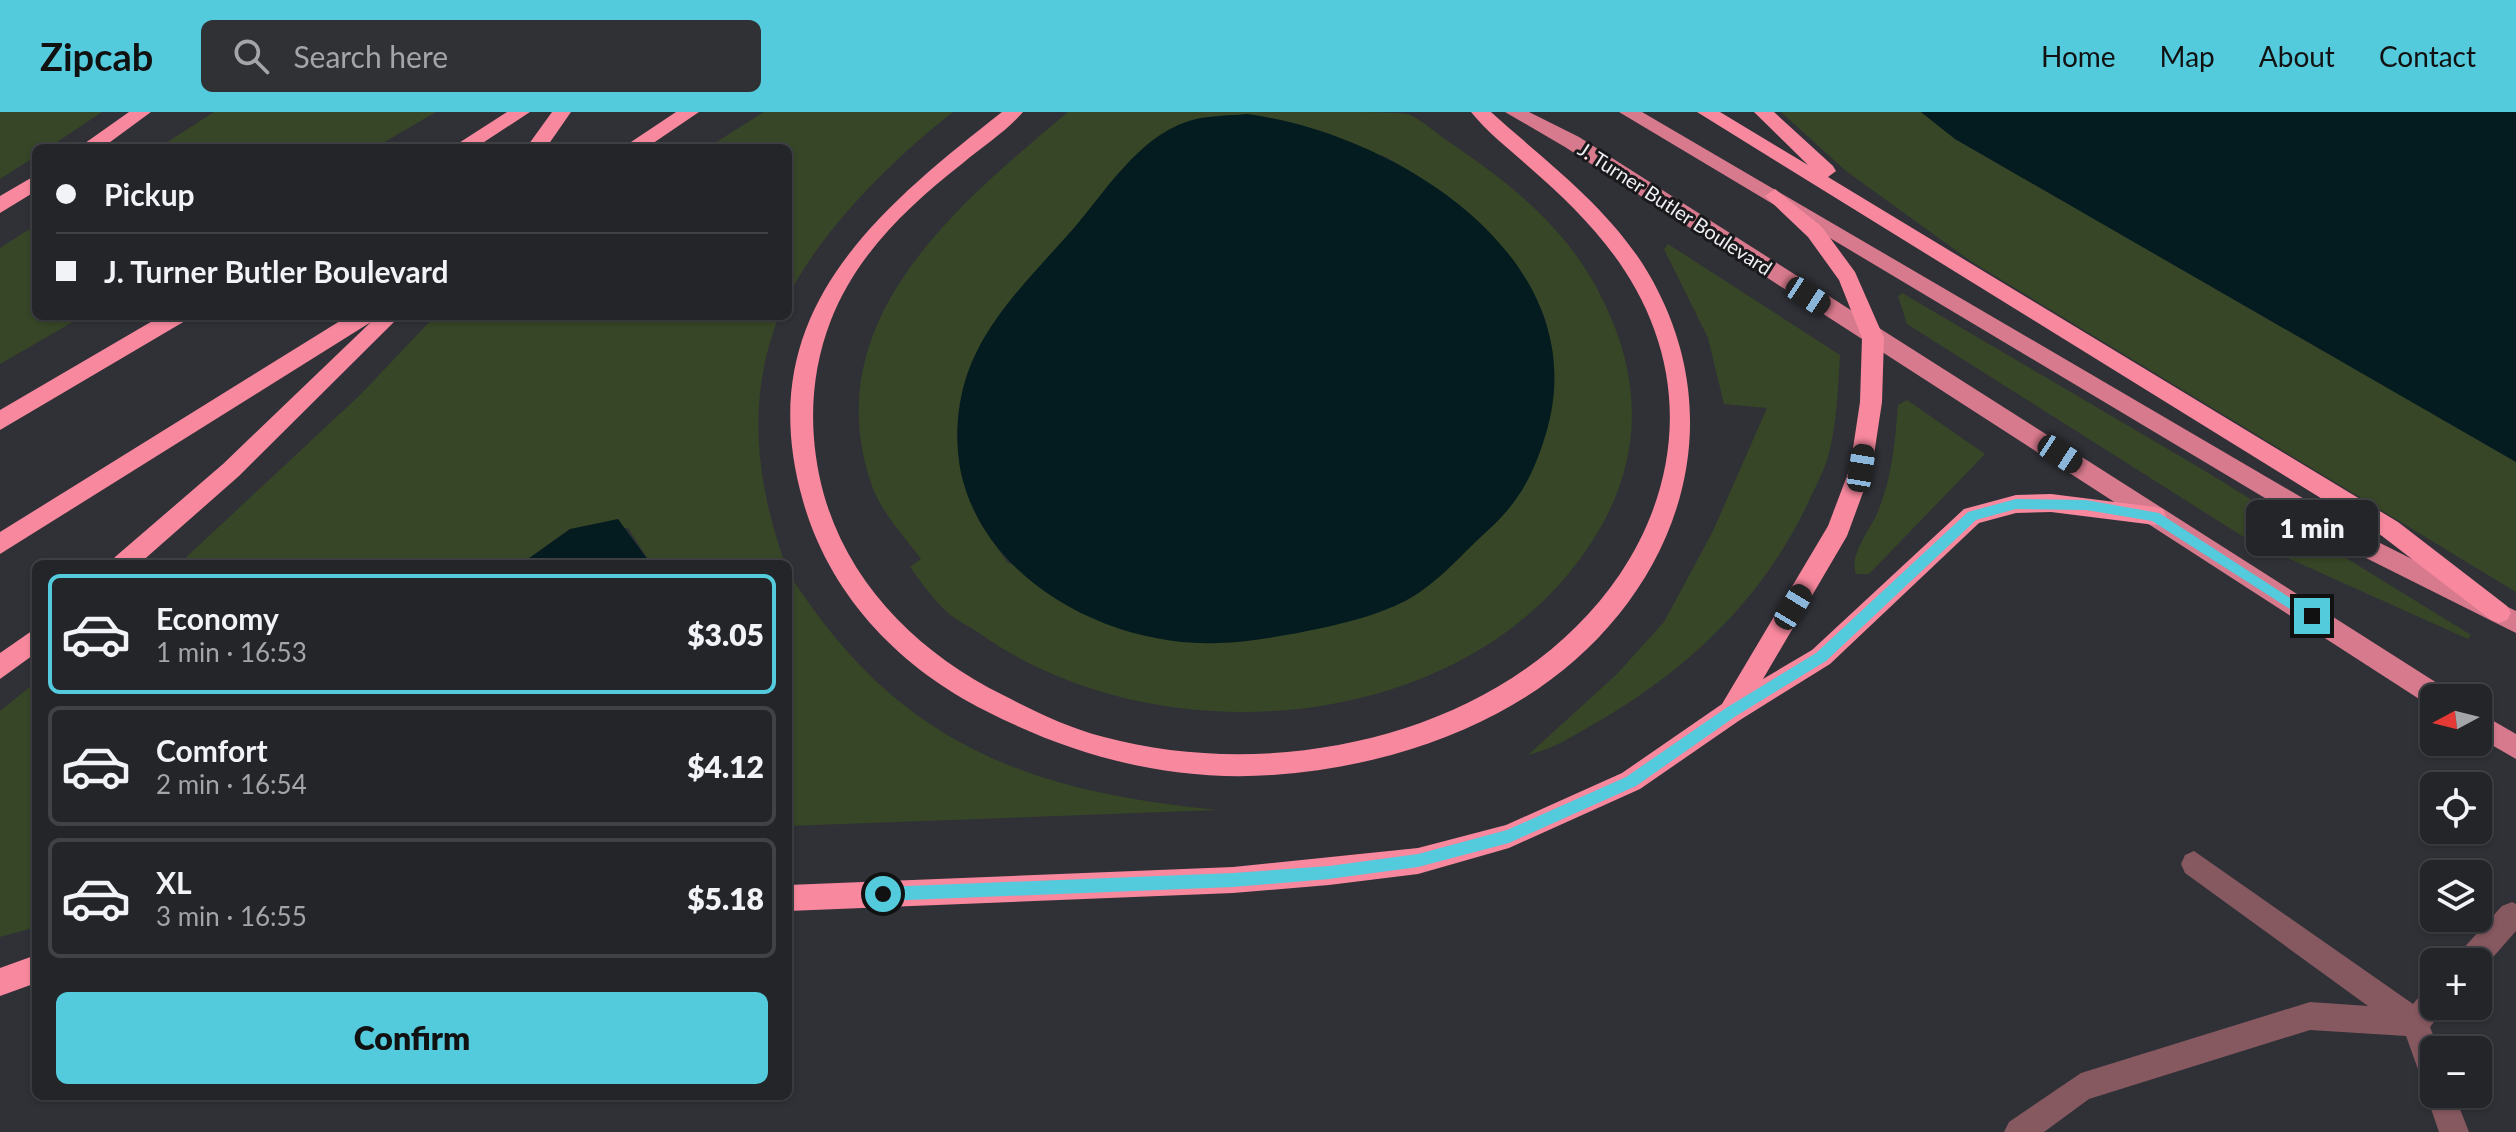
<!DOCTYPE html>
<html lang="en">
<head>
<meta charset="utf-8">
<style>
	body { margin:0; font-family:Lato,sans-serif; background:#303135; color:#f1f3f6; height:100vh; display:flex; flex-direction:column; font-size:30px; white-space:nowrap }
	* { box-sizing:border-box; margin:0 }
	p { font-size:26px; color:#a3a5a8 }
	.icon { flex:none; width:44px; height:44px; fill:none; stroke:currentColor; stroke-width:2; stroke-linecap:round; stroke-linejoin:round }
	.map { position:relative; flex:1; overflow:hidden }
	.drawer { position:absolute; left:32px; top:448px; width:760px; height:540px; display:flex; flex-direction:column; background:#242529; border-radius:12px; box-shadow:0 2px 6px #0004,0 0 0 2px #414246 }
	.drawer>* { flex:none }
	.hud { position:absolute; left:32px; top:32px; width:760px; height:176px; border-radius:12px; box-shadow:0 2px 6px #0004,0 0 0 2px #414246; display:grid; align-content:center; height:176px; padding:0 24px; background:#242529 }
	.needle { width:52px; rotate:263deg }
	.buttons { position:absolute; left:2420px; top:572px; display:grid; gap:16px }
	.buttons a { display:grid; place-items:center; width:72px; height:72px; border-radius:12px; background:#242529; box-shadow:0 2px 6px #0004,0 0 0 2px #414246; font-size:40px }
	.end { position:absolute; width:36px; height:36px; margin:-18px; border:10px solid #54cadd; background:#111; box-shadow:0 0 0 4px #111 }
	.from { border-radius:50% }
	.bubble { position:absolute; height:56px; border-radius:12px; background:#242529; box-shadow:0 2px 6px #0004,0 0 0 2px #414246; font-size:26px; font-weight:800; line-height:56px; text-align:center }
	.car { position:absolute; width:24px; height:48px; margin:-24px -12px; border-radius:10px; box-shadow:0 0 6px 2px #0007; background:linear-gradient(#222 24%,#8ab4d8 0 40%,#222 0 76%,#8ab4d8 0 86%,#222 0) }
	.hud b { display:flex; align-items:center; gap:28px; height:76px; font-size:30px }
	.hud b+b { border-top:2px solid #414246 }
	.hud i { width:20px; height:20px; background:#f1f3f6 }
	ul { padding:14px 0 0; list-style:none }
	li { display:flex; align-items:center; gap:24px; height:120px; margin:0 16px 12px; padding:0 8px; border:4px solid #414246; border-radius:12px }
	li div { flex:1 }
	li b { display:block; font-size:30px }
	li em { font-style:normal; font-weight:800 }
	li.current { border-color:#54cadd }
	li>.icon { width:72px; height:72px; stroke-width:1.5 }
	.cta { display:flex; gap:16px; margin-top:auto; padding:16px 24px }
	.cta a { flex:1; height:92px; border-radius:12px; background:#54cadd; color:#111; font-size:32px; font-weight:800; line-height:92px; text-align:center }
	header { display:flex; align-items:center; gap:48px; box-sizing:border-box; height:112px; padding:0 40px; background:#54cadd; color:#111 }
	header strong { font-size:38px }
	nav { display:flex; gap:44px; margin-inline-start:auto; font-size:28px }
	.search { width:560px; height:72px; background:#303135; display:flex; align-items:center; gap:20px; box-sizing:border-box; padding:0 28px; border-radius:12px; color:#a3a5a8; font-size:30px }
	.map>svg:first-child { display:block }
	.green { fill:#374626; fill-rule:evenodd }
	.water { fill:#041c20 }
	.lines { fill:none; stroke-linecap:round; stroke-linejoin:round }
	.minor { fill:#865860; fill-rule:evenodd }
	.major { fill:#d87a8d; fill-rule:evenodd }
	.highway { fill:#f8889e; fill-rule:evenodd }
	.route { fill:#54cadd }
	.labels { text-anchor:middle; stroke-width:6; stroke-linejoin:round; paint-order:stroke }
	.street-label { font-size:20px; fill:#eeeff3; stroke:#19191c }
</style>
</head>
<body>
<header>
<strong>Zipcab</strong>
<div class="search"><svg class="icon" aria-label="search" viewBox="0 0 24 24"><circle cx="10" cy="10" r="6"/><path d="M15 15l6 6"/></svg>Search here</div>
<nav><a>Home</a><a>Map</a><a>About</a><a>Contact</a></nav>
</header>
<div class="map">
<svg width="2516" height="1020" viewBox="0 0 2516 1020">
	<rect width="100%" height="100%" fill="#303137"/>
	<path class="green" d="M 0,0 L 102,0 L 48,36 L 36,36 L 36,44 L 0,67 Z
		M 214,0 L 436,0 L 374,36 L 158,36 Z
		M 764,0 L 953,0 C 896,44 819,120 788,185 L 788,36 L 707,36 Z
		M 1068,0 C 1156,0 1245,0 1333,0 C 1354,0 1389,0 1408,2 C 1422,8 1436,21 1449,30 C 1504,67 1557,108 1591,166 C 1643,255 1648,344 1591,431 C 1467,623 1160,648 982,523 C 971,515 957,509 947,500 C 933,487 921,470 910,455 L 921,447 C 904,424 880,399 871,371 C 816,207 958,93 1068,0 ZM 1382,43 C 1449,80 1519,137 1546,210 L 1469,435 L 1441,463 L 1406,489 L 1351,509 L 1293,522 L 1008,451 C 972,401 961,381 957,317 Z
		M 1781,0 L 1921,0 L 1955,27 L 2516,350 L 2516,480 L 1972,150 L 1846,59 Z
		M 36,113 L 36,204 L 83,204 L 0,252 L 0,136 Z
		M 1668,132 L 1840,243 C 1838,275 1837,309 1829,341 C 1825,358 1815,375 1808,391 C 1763,486 1689,557 1599,609 C 1576,622 1554,637 1528,643 L 1616,563 L 1664,510 L 1713,419 L 1767,296 L 1724,292 L 1708,226 L 1664,137 Z
		M 1902,181 L 2205,359 L 2471,523 L 2468,527 L 2250,429 L 1907,212 L 1898,184 Z
		M 435,204 L 779,204 C 746,287 756,369 785,452 L 651,452 L 628,416 L 570,417 L 521,452 L 179,452 L 360,283 Z
		M 1907,288 L 1985,342 L 1869,462 L 1856,462 C 1849,444 1868,420 1876,404 C 1892,369 1895,330 1898,293 Z
		M 788,460 C 896,631 1024,679 1218,698 L 788,714 Z
		M 36,570 L 36,815 L 0,825 L 0,599 Z"/>
	<path class="water" d="M 1921,0 L 2516,0 L 2516,350 L 1955,27 Z
		M 1247,2 C 1393,21 1596,144 1547,318 C 1534,362 1520,390 1485,421 C 1460,444 1436,473 1405,489 C 1380,502 1349,510 1322,516 C 1288,523 1252,530 1218,531 C 1112,536 985,470 961,361 C 953,321 958,277 976,241 C 999,194 1039,156 1073,117 C 1105,80 1138,26 1186,10 C 1205,3 1227,4 1247,2 Z
		M 618,407 L 651,452 L 521,452 L 570,417 Z"/>
	<g class="lines">
		<path class="minor" d="M 2194,739 L 2413,892 L 2424,879 L 2434,875 L 2434,894 L 2446,894 L 2430,915 L 2439,938 L 2434,938 L 2434,982 L 2454,982 L 2469,1020 L 2439,1020 L 2426,982 L 2428,976 L 2424,974 L 2406,924 L 2310,918 L 2089,987 L 2044,1020 L 2004,1020 L 2009,1010 L 2081,961 L 2310,890 L 2368,894 L 2185,761 L 2181,752 L 2185,743 Z
			M 2512,790 L 2516,792 L 2516,819 L 2480,860 L 2478,850 L 2456,850 L 2460,840 L 2502,794 Z"/>
		<path class="major" d="M 1505,0 L 1529,0 L 1579,25 L 2448,578 L 2451,586 L 2434,586 L 2434,595 L 2430,594 L 1565,35 Z
			M 1619,0 L 1642,0 L 2378,430 L 2516,499 L 2516,521 L 2362,444 Z
			M 2478,600 L 2516,622 L 2516,647 L 2478,625 Z"/>
		<path class="highway" d="M 129,0 L 151,0 L 102,36 L 78,36 Z
			M 507,0 L 530,0 L 475,36 L 451,36 Z
			M 552,0 L 571,0 L 546,36 L 526,36 Z
			M 676,0 L 699,0 L 646,36 L 622,36 Z
			M 1002,0 L 1023,0 C 1007,19 983,34 963,51 C 908,94 857,142 831,208 C 809,264 808,325 824,383 C 850,474 920,542 1003,583 C 1036,600 1069,616 1104,625 C 1284,673 1512,621 1620,462 C 1669,389 1685,301 1654,217 C 1630,150 1581,100 1528,54 C 1509,37 1487,20 1471,0 L 1491,0 C 1552,55 1621,104 1658,179 C 1741,343 1654,519 1498,601 C 1430,637 1350,658 1273,663 C 1171,670 1076,645 986,599 C 900,556 830,484 803,389 C 750,204 871,103 1002,0 Z
			M 1697,0 L 1720,0 L 1808,53 L 1754,0 L 1774,0 L 1833,54 L 1836,59 L 1828,65 L 2398,410 L 2507,494 L 2511,501 L 2507,508 L 2499,511 L 2491,508 L 2382,424 Z
			M 36,63 L 36,79 L 0,101 L 0,84 Z
			M 1775,77 L 1822,115 L 1855,160 L 1884,226 L 1882,290 L 1872,356 L 1847,424 L 1763,567 L 1812,538 L 1964,397 L 2016,383 L 2051,382 L 2155,395 L 2163,397 L 2166,404 L 2163,411 L 2155,413 L 2051,400 L 2016,401 L 1979,411 L 1830,552 L 1740,608 L 1640,677 L 1509,736 L 1418,762 L 1329,773 L 1233,781 L 788,799 L 788,773 L 1233,755 L 1418,736 L 1506,713 L 1622,661 L 1722,592 L 1828,414 L 1850,356 L 1860,290 L 1862,226 L 1839,168 L 1808,125 L 1765,84 Z
			M 161,204 L 188,204 L 185,209 L 0,318 L 0,298 Z
			M 348,204 L 374,204 L 372,209 L 377,204 L 400,204 L 239,364 L 139,452 L 111,452 L 115,445 L 223,352 L 371,210 L 0,442 L 0,420 Z
			M 36,516 L 36,541 L 0,567 L 0,541 Z
			M 36,843 L 36,871 L 0,884 L 0,856 Z"/>
	</g>
	<path class="route" d="M 2016,387 L 2086,388 L 2159,401 L 2318,504 L 2316,508 L 2307,508 L 2152,409 L 2086,398 L 2016,397 L 1976,408 L 1826,549 L 1736,604 L 1636,674 L 1509,731 L 1418,755 L 1329,767 L 1233,775 L 883,789 L 876,782 L 883,775 L 1233,761 L 1329,754 L 1418,742 L 1507,718 L 1626,665 L 1726,596 L 1816,541 L 1968,400 Z"/>
	<g class="labels">
		<g class="street-label">
			<text transform="translate(1675 97) rotate(33)" y="7">J. Turner Butler Boulevard</text>
		</g>
	</g>
</svg>
<div class="buttons">
<a><svg class="needle" viewBox="-14 -14 28 28"><path d="M0-13l5 13h-10z" fill="#e53935"/><path d="M0 13l5-13h-10z" fill="#a3a5a8"/></svg></a>
<a><svg class="icon" aria-label="locate" viewBox="0 0 24 24"><circle cx="12" cy="12" r="6"/><path d="M12 2v4M12 18v4M2 12h4M18 12h4"/></svg></a>
<a><svg class="icon" aria-label="layers" viewBox="0 0 24 24"><path d="M12 4l9 5-9 5-9-5zM3 14l9 5 9-5"/></svg></a>
<a>+</a>
<a>−</a>
</div>
<i class="end from" style="left:883px;top:782px"></i>
<i class="end" style="left:2312px;top:504px"></i>
<div class="bubble" style="left:2246px;top:388px;width:132px">1 min</div>
<i class="car" style="left:1808px;top:184px;rotate:123deg"></i>
<i class="car" style="left:2060px;top:342px;rotate:123deg"></i>
<i class="car" style="left:1861px;top:356px;rotate:9deg"></i>
<i class="car" style="left:1793px;top:495px;rotate:31deg"></i>
<div class="hud">
<b><i class="from"></i>Pickup</b>
<b><i></i>J. Turner Butler Boulevard</b>
</div>
<section class="drawer">
<ul>
<li class="current"><svg class="icon" aria-label="car" viewBox="0 0 24 24"><path d="M5 17H2v-5l4-1 3-4h7l3 4 3 1v5h-3M9 17h6M6 11h13"/><circle cx="7" cy="17" r="2"/><circle cx="17" cy="17" r="2"/></svg><div><b>Economy</b><p>1 min · 16:53</p></div><em>$3.05</em></li>
<li><svg class="icon" aria-label="car" viewBox="0 0 24 24"><path d="M5 17H2v-5l4-1 3-4h7l3 4 3 1v5h-3M9 17h6M6 11h13"/><circle cx="7" cy="17" r="2"/><circle cx="17" cy="17" r="2"/></svg><div><b>Comfort</b><p>2 min · 16:54</p></div><em>$4.12</em></li>
<li><svg class="icon" aria-label="car" viewBox="0 0 24 24"><path d="M5 17H2v-5l4-1 3-4h7l3 4 3 1v5h-3M9 17h6M6 11h13"/><circle cx="7" cy="17" r="2"/><circle cx="17" cy="17" r="2"/></svg><div><b>XL</b><p>3 min · 16:55</p></div><em>$5.18</em></li>
</ul>
<div class="cta"><a>Confirm</a></div>
</section>
</div>
</body>
</html>
